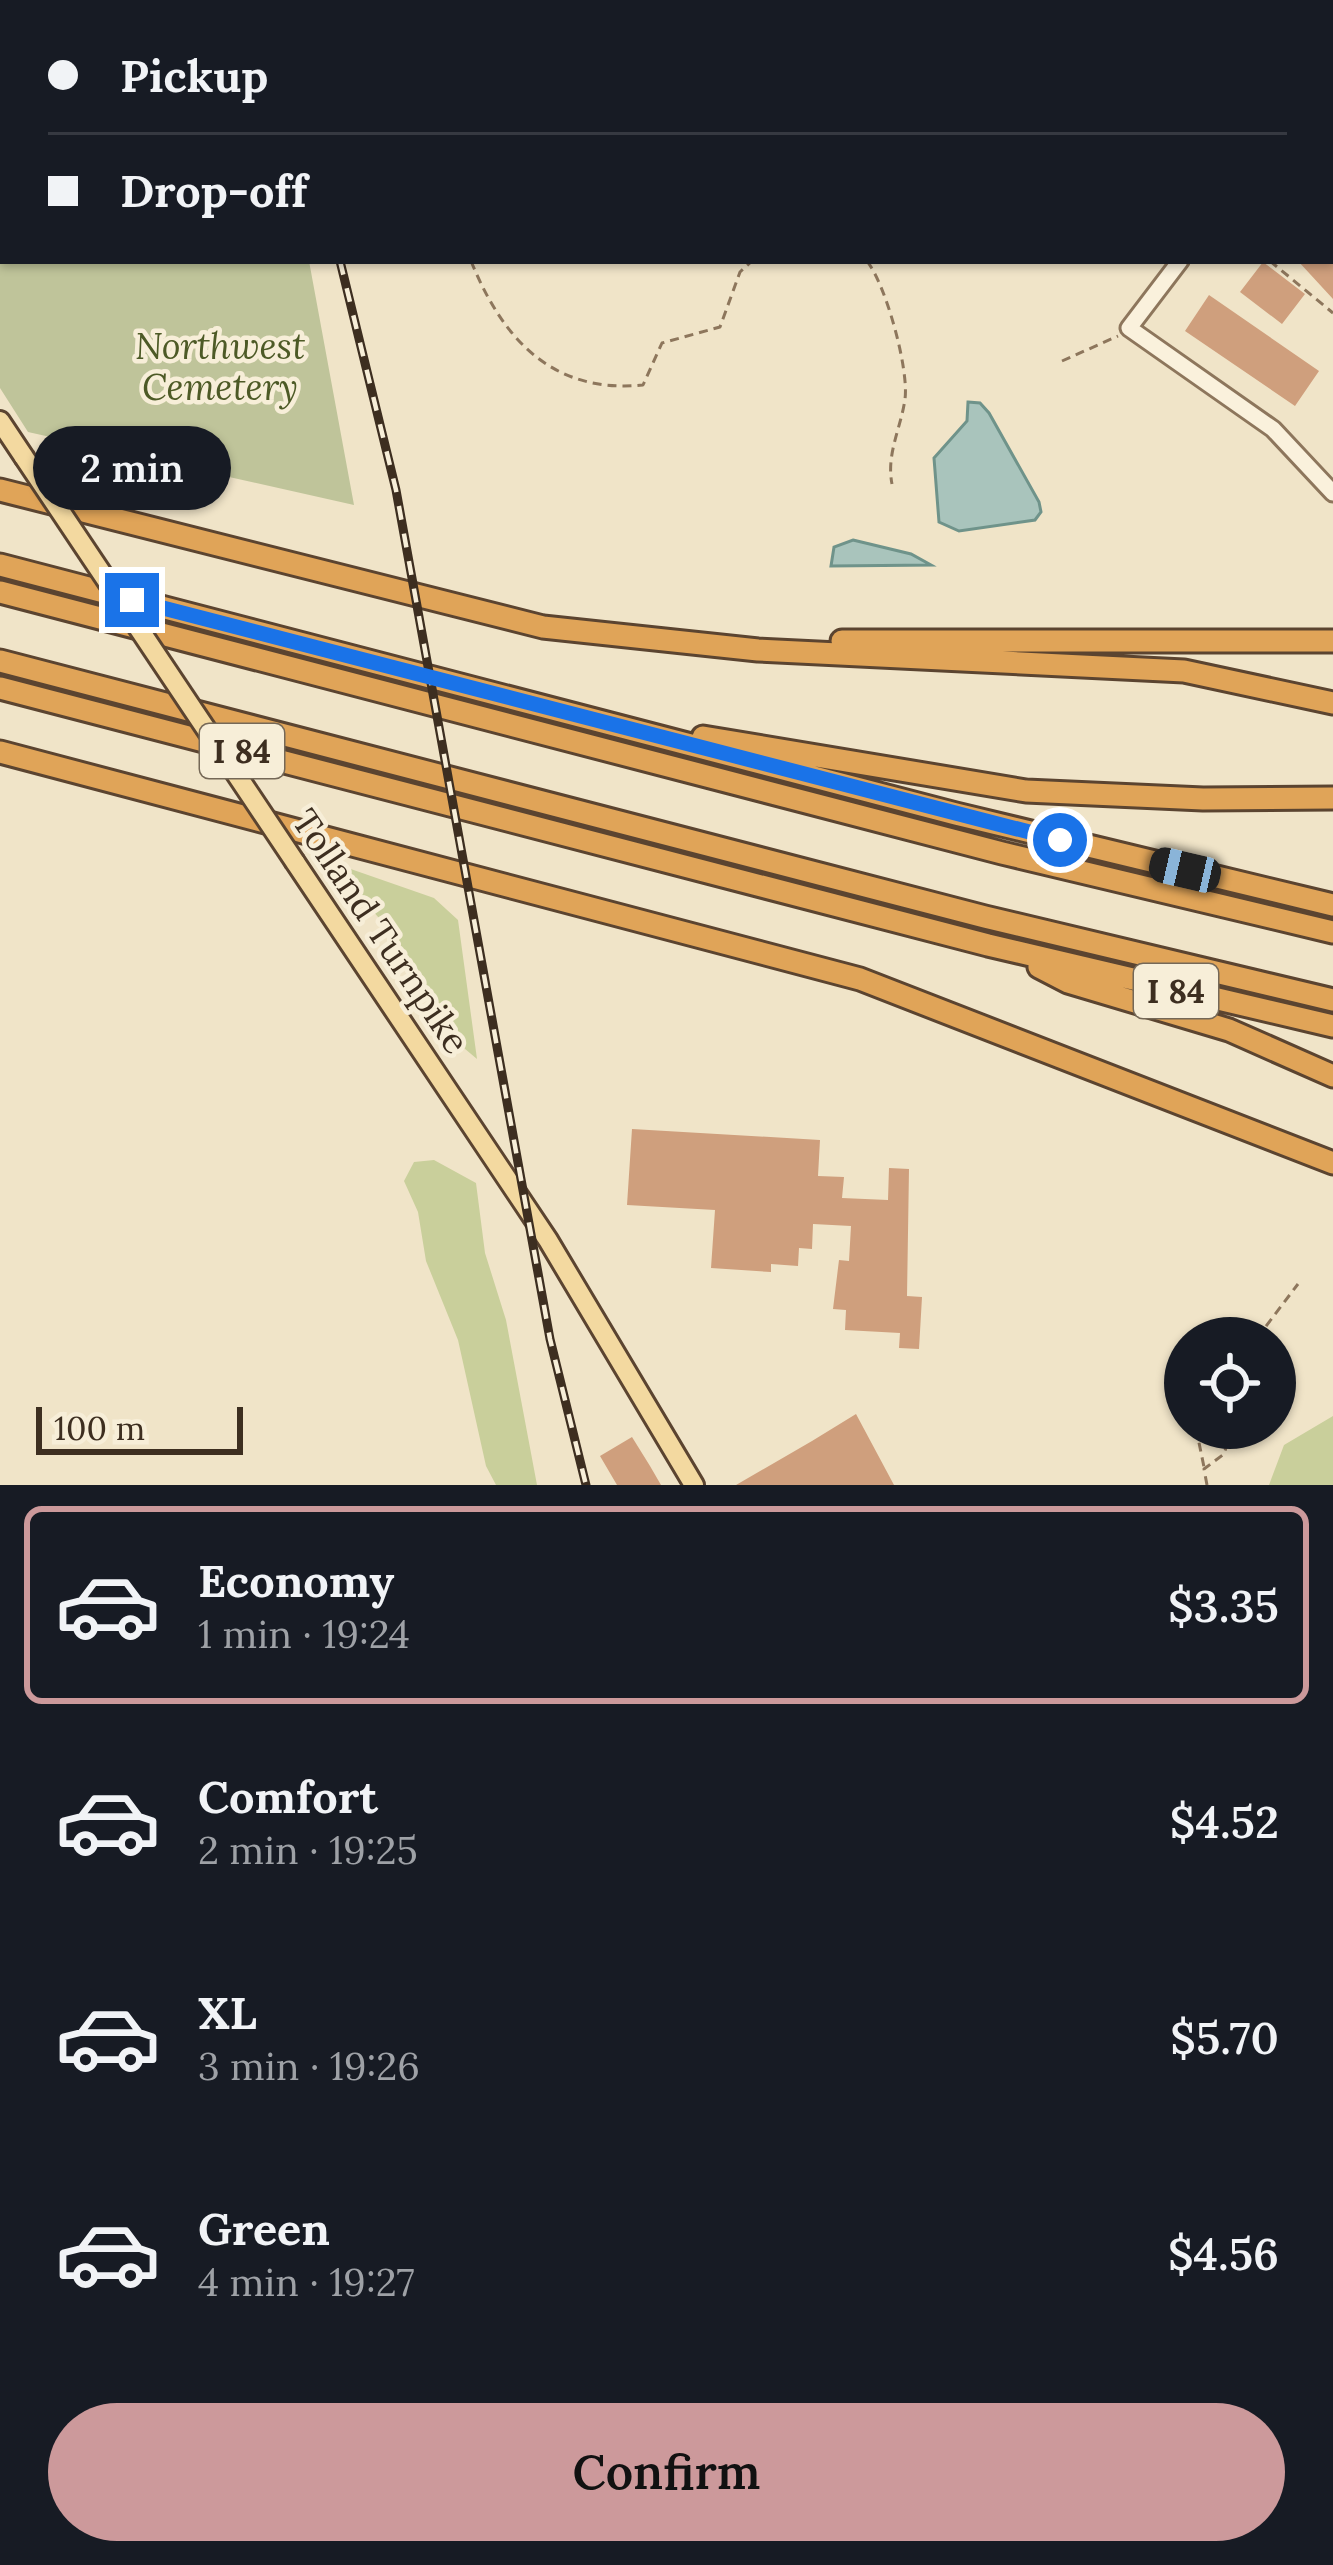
<!DOCTYPE html>
<html lang="en">
<head>
<meta charset="utf-8">
<style>
	body { margin:0; font-family:Lora,serif; background:#20242c; color:#f1f3f6; height:100vh; display:flex; flex-direction:column; font-size:45px; white-space:nowrap }
	* { box-sizing:border-box; margin:0 }
	p { font-size:39px; color:#9ea1a6 }
	.icon { flex:none; width:66px; height:66px; fill:none; stroke:currentColor; stroke-width:2; stroke-linecap:round; stroke-linejoin:round }
	.map { position:relative; height:1485px; overflow:hidden }
	.sheet { display:flex; flex-direction:column; background:#171b24; flex:1 }
	.sheet>* { flex:none }
	.hud { position:absolute; left:0px; top:0px; width:1335px; height:264px; box-shadow:0 3px 9px #0004; display:grid; align-content:center; height:264px; padding:0 48px; background:#171b24 }
	.buttons { position:absolute; left:1164px; top:1317px; display:grid; gap:24px }
	.buttons a { display:grid; place-items:center; width:132px; height:132px; border-radius:50%; background:#171b24; box-shadow:0 3px 9px #0004; font-size:60px }
	.scale { position:absolute; left:36px; bottom:30px; width:207px; box-sizing:border-box; padding-left:12px; border:6px solid #3d2e20; border-top:0; font-size:33px; line-height:42px; white-space:nowrap; color:#3d2e20; -webkit-text-stroke:9px #f7eed8; paint-order:stroke }
	.end { position:absolute; width:54px; height:54px; margin:-27px; border:15px solid #1a73e8; background:#fff; box-shadow:0 0 0 6px #fff }
	.from { border-radius:50% }
	.bubble { position:absolute; height:84px; border-radius:42px; background:#171b24; box-shadow:0 3px 9px #0004; font-size:39px; font-weight:600; line-height:84px; text-align:center }
	.car { position:absolute; width:36px; height:72px; margin:-36px -18px; border-radius:15px; box-shadow:0 0 9px 3px #0007; background:linear-gradient(#222 24%,#8ab4d8 0 40%,#222 0 76%,#8ab4d8 0 86%,#222 0) }
	.hud b { display:flex; align-items:center; gap:42px; height:114px; font-size:45px }
	.hud b+b { border-top:3px solid #363941 }
	.hud i { width:30px; height:30px; background:#f1f3f6 }
	ul { padding:21px 0 0; list-style:none }
	li { display:flex; align-items:center; gap:36px; height:198px; margin:0 24px 18px; padding:0 24px; border:6px solid transparent; border-radius:18px }
	li div { flex:1 }
	li b { display:block; font-size:45px }
	li em { font-style:normal; font-weight:600 }
	li.on { border-color:#cc999b }
	li>.icon { width:108px; height:108px; stroke-width:1.5 }
	.action { display:flex; gap:24px; margin-top:auto; padding:24px 48px }
	.action a { flex:1; height:138px; border-radius:72px; background:#cc999b; color:#111; font-size:48px; font-weight:600; line-height:138px; text-align:center }
	.map>svg:first-child { display:block }
	.green { fill:#c9cf9b }
	.cemetery { fill:#bfc49a }
	.water { fill:#a9c4bc; stroke:#6f938a; stroke-width:3 }
	.building { fill:#cf9f7d }
	.lines { fill:none; stroke-linecap:round; stroke-linejoin:round }
	.minor-casing { stroke:#8d765c; stroke-width:21 }
	.major-casing { stroke:#5b4430; stroke-width:24 }
	.highway-casing { stroke:#5b4430; stroke-width:27 }
	.path { stroke:#8d765c; stroke-width:3; stroke-dasharray:9 6; stroke-linecap:butt }
	.minor { stroke:#faf1dc; stroke-width:15 }
	.major { stroke:#f3d9a0; stroke-width:18 }
	.highway { stroke:#e0a458; stroke-width:21 }
	.rail-casing { stroke:#3d2e20; stroke-width:9 }
	.rail { stroke:#f7eed8; stroke-width:4.5; stroke-dasharray:14; stroke-linecap:butt }
	.major-bridge-casing { stroke:#5b4430; stroke-width:24; stroke-linecap:butt }
	.major-bridge { stroke:#f3d9a0; stroke-width:18 }
	.route { stroke:#1a73e8; stroke-width:15 }
	.labels { text-anchor:middle; stroke-width:9; stroke-linejoin:round; paint-order:stroke }
	.shield { fill:#f7eed8; stroke:#756857; stroke-width:3 }
	.shield-label { font-size:33px; font-weight:bold; fill:#3d2e20 }
	.park-label { font-size:36px; font-style:italic; fill:#4d5a26; stroke:#f7eed8 }
	.street-label { font-size:36px; fill:#3d2e20; stroke:#f7eed8 }
</style>
</head>
<body>
<div class="map">
<svg width="1333" height="1485" viewBox="0 0 1333 1485">
	<rect width="100%" height="100%" fill="#f0e4c8"/>
	<path class="green" d="M 345,867 L 434,898 L 458,920 L 477,1059 L 452,1038 L 384,924 L 344,877 Z
		M 434,1160 L 476,1183 L 485,1253 L 506,1320 L 537,1485 L 496,1485 L 486,1466 L 458,1340 L 426,1261 L 418,1212 L 404,1181 L 414,1162 Z
		M 1333,1416 L 1333,1485 L 1269,1485 L 1284,1445 Z"/>
	<path class="cemetery" d="M 0,0 L 260,0 L 3,3 L 3,261 L 309,261 L 354,505 L 28,432 L 0,388 Z"/>
	<path class="water" d="M 968,402 L 980,403 L 989,413 L 1039,502 L 1041,512 L 1035,520 L 959,531 L 939,522 L 934,458 L 967,421 Z
		M 853,540 L 911,554 L 931,565 L 831,566 L 834,547 Z"/>
	<path class="building" d="M 1298,261 L 1333,261 L 1333,299 Z
		M 1263,262 L 1305,294 L 1282,324 L 1240,292 Z
		M 1209,295 L 1319,371 L 1295,406 L 1185,331 Z
		M 632,1129 L 820,1140 L 818,1176 L 844,1177 L 842,1198 L 888,1200 L 889,1168 L 909,1169 L 907,1296 L 922,1297 L 919,1349 L 899,1348 L 900,1333 L 845,1330 L 846,1310 L 833,1309 L 839,1260 L 849,1261 L 851,1226 L 813,1224 L 812,1249 L 799,1248 L 798,1266 L 771,1264 L 771,1272 L 711,1268 L 715,1210 L 627,1205 Z
		M 856,1414 L 894,1485 L 736,1485 L 812,1441 Z
		M 632,1437 L 650,1466 L 661,1485 L 617,1485 L 600,1456 Z"/>
	<g class="lines">
		<g class="minor-casing">
			<path id="minor" d="M 972,0 L 975,3
				M 1332,60 L 1333,59
				M 1332,187 L 1333,188
				M 1180,261 L 1129,328 L 1273,429 L 1333,493"/>
		</g>
		<g class="major-casing">
			<path id="major" d="M 0,421 L 24,457
				M 295,862 L 548,1240 L 694,1485"/>
		</g>
		<g class="highway-casing">
			<path id="highway" d="M 0,490 L 543,627 L 758,650 L 1184,671 L 1333,703
				M 0,565 L 956,814 L 1333,905
				M 0,592 L 1002,853 L 1333,932
				M 842,641 L 1333,641
				M 0,661 L 985,917 L 1333,1000
				M 0,688 L 988,945 L 1333,1026
				M 703,737 L 1026,791 L 1203,799 L 1333,798
				M 0,752 L 860,979 L 1333,1163
				M 1039,967 L 1068,982 L 1229,1030 L 1333,1076"/>
		</g>
		<path class="path" d="M 470,0 L 472,3
			M 691,0 L 692,3
			M 407,3 L 416,0
			M 471,261 C 503,340 553,394 643,385 L 662,343 L 720,327 L 740,272 L 752,261
			M 867,261 C 886,285 909,369 905,399 C 901,428 886,454 892,484
			M 1270,261 L 1333,313
			M 1062,361 L 1118,336
			M 1257,1338 L 1298,1284
			M 1196,1428 L 1204,1467
			M 1207,1485 L 1204,1469 L 1224,1454 L 1232,1428"/>
		<use href="#minor" class="minor"/>
		<use href="#major" class="major"/>
		<use href="#highway" class="highway"/>
		<g class="rail-casing">
			<path id="rail" d="M 281,0 L 281,3
				M 340,261 L 396,490 L 550,1339 L 586,1485"/>
		</g>
		<use href="#rail" class="rail"/>
		<g class="major-bridge-casing">
			<path id="major-bridge" d="M 24,457 L 295,862"/>
		</g>
		<use href="#major-bridge" class="major-bridge"/>
	</g>
	<g class="lines">
		<path class="route" d="M 132,600 L 1060,840"/>
	</g>
	<g class="labels">
		<g class="shield">
			<rect x="200" y="724" width="84" height="54" rx="9"/>
			<rect x="1134" y="964" width="84" height="54" rx="9"/>
		</g>
		<g class="shield-label">
			<text x="242" y="763">I 84</text>
			<text x="1176" y="1003">I 84</text>
		</g>
		<g class="park-label">
			<text x="220" y="359">Northwest<tspan x="220" dy="41">Cemetery</tspan></text>
		</g>
		<g class="street-label">
			<text transform="translate(381 931) rotate(56)" y="13">Tolland Turnpike</text>
		</g>
	</g>
</svg>
<div class="buttons">
<a><svg class="icon" aria-label="locate" viewBox="0 0 24 24"><circle cx="12" cy="12" r="6"/><path d="M12 2v4M12 18v4M2 12h4M18 12h4"/></svg></a>
</div>
<div class="scale">100 m</div>
<i class="end from" style="left:1060px;top:840px"></i>
<i class="end" style="left:132px;top:600px"></i>
<div class="bubble" style="left:33px;top:426px;width:198px">2 min</div>
<i class="car" style="left:1185px;top:870px;rotate:283deg"></i>
<div class="hud">
<b><i class="from"></i>Pickup</b>
<b><i></i>Drop-off</b>
</div>
</div>
<section class="sheet">
<ul>
<li class="on"><svg class="icon" aria-label="car" viewBox="0 0 24 24"><path d="M5 17H2v-5l4-1 3-4h7l3 4 3 1v5h-3M9 17h6M6 11h13"/><circle cx="7" cy="17" r="2"/><circle cx="17" cy="17" r="2"/></svg><div><b>Economy</b><p>1 min · 19:24</p></div><em>$3.35</em></li>
<li><svg class="icon" aria-label="car" viewBox="0 0 24 24"><path d="M5 17H2v-5l4-1 3-4h7l3 4 3 1v5h-3M9 17h6M6 11h13"/><circle cx="7" cy="17" r="2"/><circle cx="17" cy="17" r="2"/></svg><div><b>Comfort</b><p>2 min · 19:25</p></div><em>$4.52</em></li>
<li><svg class="icon" aria-label="car" viewBox="0 0 24 24"><path d="M5 17H2v-5l4-1 3-4h7l3 4 3 1v5h-3M9 17h6M6 11h13"/><circle cx="7" cy="17" r="2"/><circle cx="17" cy="17" r="2"/></svg><div><b>XL</b><p>3 min · 19:26</p></div><em>$5.70</em></li>
<li><svg class="icon" aria-label="car" viewBox="0 0 24 24"><path d="M5 17H2v-5l4-1 3-4h7l3 4 3 1v5h-3M9 17h6M6 11h13"/><circle cx="7" cy="17" r="2"/><circle cx="17" cy="17" r="2"/></svg><div><b>Green</b><p>4 min · 19:27</p></div><em>$4.56</em></li>
</ul>
<div class="action"><a>Confirm</a></div>
</section>
</body>
</html>
